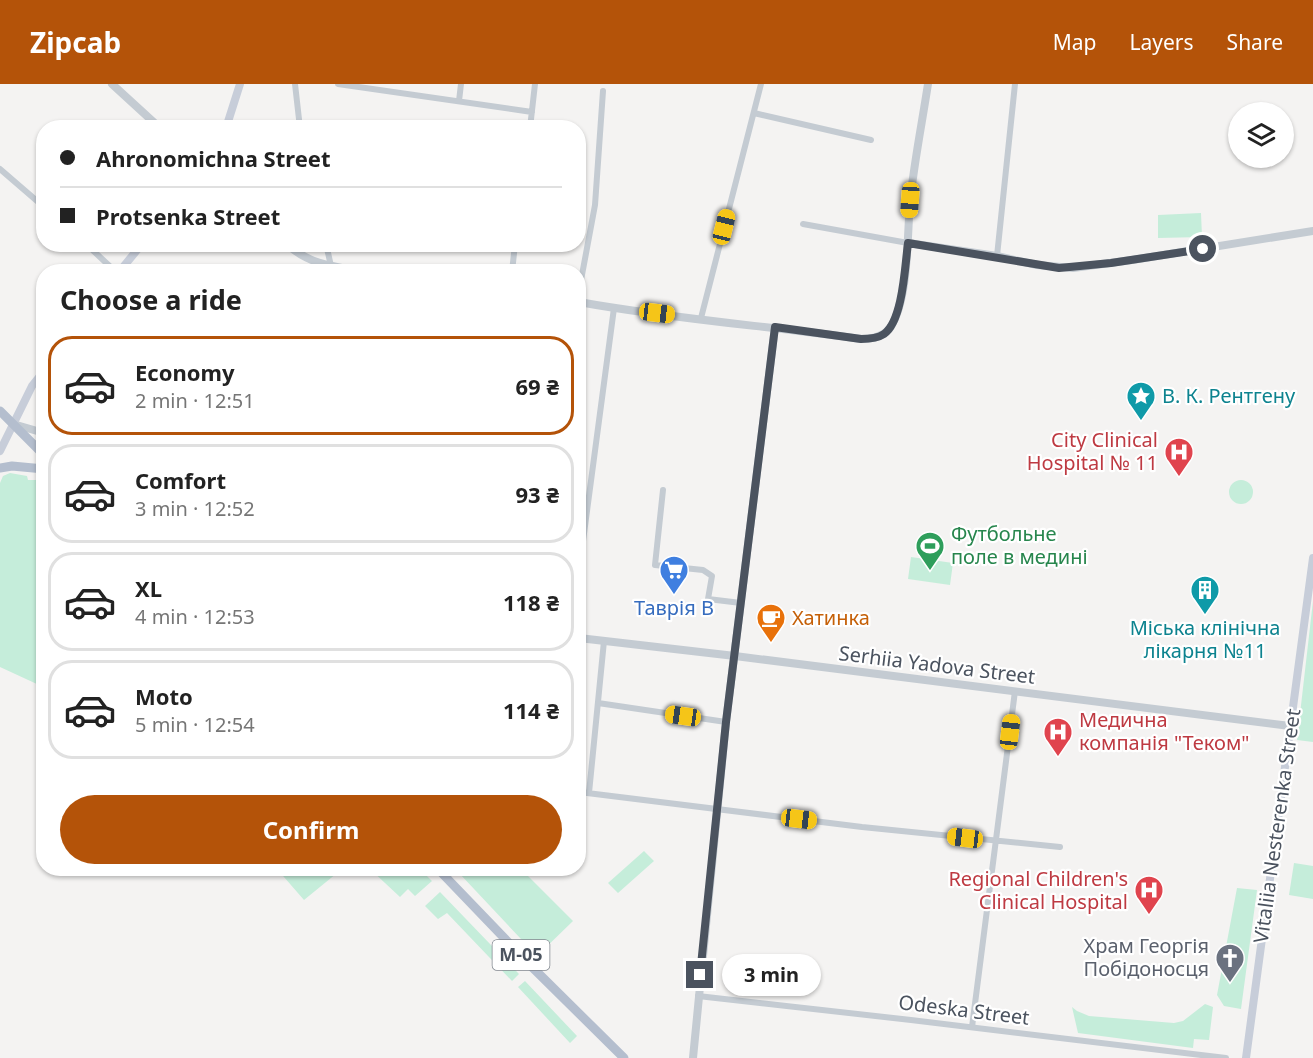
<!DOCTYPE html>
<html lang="en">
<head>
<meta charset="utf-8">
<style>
	body { margin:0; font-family:"Noto Sans",sans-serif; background:#f2f2f2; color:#222; height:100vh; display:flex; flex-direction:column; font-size:22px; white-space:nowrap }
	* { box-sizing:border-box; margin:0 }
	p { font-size:20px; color:#767676 }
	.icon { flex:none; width:33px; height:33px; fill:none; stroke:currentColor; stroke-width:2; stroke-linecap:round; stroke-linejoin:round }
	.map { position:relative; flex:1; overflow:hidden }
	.details { position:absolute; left:36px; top:180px; width:550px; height:612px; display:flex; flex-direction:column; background:#fff; border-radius:24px; box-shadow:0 2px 4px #0004 }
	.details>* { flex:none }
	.banner { position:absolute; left:36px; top:36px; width:550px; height:132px; border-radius:24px; box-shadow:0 2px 4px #0004; display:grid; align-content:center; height:132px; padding:0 24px; background:#fff }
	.tools { position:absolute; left:1228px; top:18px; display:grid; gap:12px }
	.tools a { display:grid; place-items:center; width:66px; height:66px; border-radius:50%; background:#fff; box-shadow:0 2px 4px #0004; font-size:30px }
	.end { position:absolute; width:27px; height:27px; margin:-14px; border:8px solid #4b535f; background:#fff; box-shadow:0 0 0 3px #fff }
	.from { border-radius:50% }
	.bubble { position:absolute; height:42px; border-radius:21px; background:#fff; box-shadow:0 2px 4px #0004; font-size:20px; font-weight:700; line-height:42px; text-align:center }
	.car { position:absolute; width:18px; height:36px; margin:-18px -9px; border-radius:8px; box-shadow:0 0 4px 2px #0007; background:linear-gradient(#f5c518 24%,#345 0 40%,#f5c518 0 76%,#345 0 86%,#f5c518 0) }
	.banner b { display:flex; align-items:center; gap:21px; height:57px; font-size:22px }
	.banner b+b { border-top:2px solid #e0e0e0 }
	.banner i { width:15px; height:15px; background:#222 }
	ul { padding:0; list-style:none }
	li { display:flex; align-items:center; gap:18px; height:99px; margin:0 12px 9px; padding:0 12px; border:3px solid #e0e0e0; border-radius:24px }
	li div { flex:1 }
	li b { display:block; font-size:22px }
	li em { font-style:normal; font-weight:700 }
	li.selected { border-color:#b45309 }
	li>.icon { width:54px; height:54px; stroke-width:1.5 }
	h2 { padding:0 24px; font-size:27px; line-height:72px }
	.button { display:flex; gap:12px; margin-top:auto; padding:12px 24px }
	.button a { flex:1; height:69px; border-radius:36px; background:#b45309; color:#fff; font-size:24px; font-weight:700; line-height:69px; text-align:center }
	header { display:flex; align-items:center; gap:36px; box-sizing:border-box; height:84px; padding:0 30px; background:#b45309; color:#fff }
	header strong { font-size:28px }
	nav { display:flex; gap:33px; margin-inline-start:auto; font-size:21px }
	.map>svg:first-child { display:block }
	.green { fill:#c5edda }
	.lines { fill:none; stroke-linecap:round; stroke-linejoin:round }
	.minor { stroke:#c4cbd2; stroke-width:6 }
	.tertiary { stroke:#c4cbd2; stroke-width:8 }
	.secondary { stroke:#c7cdd9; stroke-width:8 }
	.primary { stroke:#b4bece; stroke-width:9 }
	.route { stroke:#4b535f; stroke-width:8 }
	.labels { text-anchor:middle; stroke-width:4.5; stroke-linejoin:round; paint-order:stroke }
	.shield { fill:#fff; stroke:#81878f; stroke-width:1.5 }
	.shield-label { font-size:18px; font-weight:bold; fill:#4b535f }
	.culture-label { font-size:20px; fill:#0d838f; stroke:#fff; text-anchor:start }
	.health-label { font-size:20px; fill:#be3a42; stroke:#fff; text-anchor:end }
	.leisure-label { font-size:20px; fill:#27864d; stroke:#fff; text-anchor:start }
	.shop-label { font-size:20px; fill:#366cbe; stroke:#fff }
	.food-label { font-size:20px; fill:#c56008; stroke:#fff; text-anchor:start }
	.street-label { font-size:20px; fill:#4b535f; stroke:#fff }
	.worship-label { font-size:20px; fill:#5b616d; stroke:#fff; text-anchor:end }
</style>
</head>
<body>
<header>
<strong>Zipcab</strong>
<nav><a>Map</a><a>Layers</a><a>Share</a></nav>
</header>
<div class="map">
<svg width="1313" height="974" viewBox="0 0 1313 974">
	<rect width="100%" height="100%" fill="#f4f3f2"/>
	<path class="green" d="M 1201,129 L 1202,153 L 1158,154 L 1158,131 Z
		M 10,389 L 27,392 L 28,396 L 36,396 L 37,393 L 43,394 L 44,591 L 39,601 L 0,583 L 0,399 L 3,392 Z
		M1229 408a12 12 0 1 1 24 0a12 12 0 1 1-24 0Z
		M 911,473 L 953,479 L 950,501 L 908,495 Z
		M 1313,517 L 1313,658 L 1297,656 Z
		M 644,767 L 654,777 L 618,809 L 608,799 Z
		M 1294,779 L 1313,782 L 1313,815 L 1289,811 Z
		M 277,785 L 342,785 L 304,816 Z
		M 370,785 L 420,785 L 432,797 L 415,812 L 408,805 L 400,813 Z
		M 464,785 L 521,785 L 573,837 L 537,872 L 459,789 Z
		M 1237,804 L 1257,806 L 1241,925 L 1224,922 L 1217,911 Z
		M 440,808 L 519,890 L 512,897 L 447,829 L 438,835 L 425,822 Z
		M 525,897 L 577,952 L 570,959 L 518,903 Z
		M 1205,920 L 1213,923 L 1209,956 L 1194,955 L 1193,964 L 1078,949 L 1072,923 L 1077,927 L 1089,932 L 1174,939 L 1183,937 Z"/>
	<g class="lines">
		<path class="minor" d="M 295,0 L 300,44
			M 338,0 L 532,28
			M 459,17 L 461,0
			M 754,29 L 871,56
			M 530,44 L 535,0
			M 0,85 L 44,123
			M 803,140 L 908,159
			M 86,160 L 116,188
			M 326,160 L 331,182
			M 997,172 L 1015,0
			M 512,188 L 515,160
			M 579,207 L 595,121 L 603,7
			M 701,234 L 761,0
			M 663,406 L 655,481 L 703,486 L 712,492 L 708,515 L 741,519
			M 579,487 L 614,224
			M 598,619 L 726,638
			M 579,708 L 862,743 L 1060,763
			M 589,709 L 604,557
			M 446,793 L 456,784
			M 698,912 L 911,936 L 1226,974
			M 972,943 L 1015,607"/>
		<path class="tertiary" d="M 112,0 L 160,44
			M 908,159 L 997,172 L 1037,181 L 1073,184 L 1132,176 L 1313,147
			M 287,160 C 310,182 338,183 367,188
			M 579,218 C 672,235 768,242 861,255 C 872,255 883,253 890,244 C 909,216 907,152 910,118 C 914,79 922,39 928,0
			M 13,340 L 44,349
			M 579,554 L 735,572 L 1290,642
			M 693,974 L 726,638 L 775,243"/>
		<path class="secondary" d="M 226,44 L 240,0
			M 119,188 L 142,160
			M 0,367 L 32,302 L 44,287
			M 1246,974 L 1313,474"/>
		<path class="primary" d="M 0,327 L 44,371
			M 0,384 L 12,382 L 44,385
			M 437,784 L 532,883 L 624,974"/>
	</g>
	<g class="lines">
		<path class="route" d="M 700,891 L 726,638 L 775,243 L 861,255 C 869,255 878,254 884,250 C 903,237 905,181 908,159 L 1059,184 L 1111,179 L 1203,165"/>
	</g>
	<defs>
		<g id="sight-pin" transform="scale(1.5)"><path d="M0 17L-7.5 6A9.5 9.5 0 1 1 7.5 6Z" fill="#0f9aa8" stroke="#fff"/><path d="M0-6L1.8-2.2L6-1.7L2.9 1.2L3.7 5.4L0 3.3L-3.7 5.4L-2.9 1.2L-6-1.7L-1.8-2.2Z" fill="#fff"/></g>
		<g id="hospital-pin" transform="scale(1.5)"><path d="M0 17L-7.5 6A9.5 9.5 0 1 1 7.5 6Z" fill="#e0444e" stroke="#fff"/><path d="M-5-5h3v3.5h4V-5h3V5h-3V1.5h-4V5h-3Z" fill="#fff"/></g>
		<g id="stadium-pin" transform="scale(1.5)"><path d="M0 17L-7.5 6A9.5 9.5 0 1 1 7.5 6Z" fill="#2e9e5b" stroke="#fff"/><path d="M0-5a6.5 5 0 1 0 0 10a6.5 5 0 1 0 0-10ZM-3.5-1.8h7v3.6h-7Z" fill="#fff"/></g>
		<g id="supermarket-pin" transform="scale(1.5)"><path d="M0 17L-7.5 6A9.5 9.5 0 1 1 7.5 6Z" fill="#3f7fe0" stroke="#fff"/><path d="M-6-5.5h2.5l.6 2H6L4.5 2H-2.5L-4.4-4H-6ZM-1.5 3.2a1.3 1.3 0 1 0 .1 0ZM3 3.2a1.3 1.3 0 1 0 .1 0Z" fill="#fff"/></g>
		<g id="building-pin" transform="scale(1.5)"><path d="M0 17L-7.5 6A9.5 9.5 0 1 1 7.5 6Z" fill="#0f9aa8" stroke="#fff"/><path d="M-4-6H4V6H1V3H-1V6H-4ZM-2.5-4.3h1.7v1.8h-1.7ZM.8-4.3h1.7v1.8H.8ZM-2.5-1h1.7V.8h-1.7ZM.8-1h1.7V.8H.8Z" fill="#fff"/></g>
		<g id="cafe-pin" transform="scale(1.5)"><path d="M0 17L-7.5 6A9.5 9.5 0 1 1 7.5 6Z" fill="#e8710a" stroke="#fff"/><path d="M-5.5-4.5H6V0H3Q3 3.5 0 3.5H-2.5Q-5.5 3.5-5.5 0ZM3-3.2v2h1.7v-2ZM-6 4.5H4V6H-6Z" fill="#fff"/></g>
		<g id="church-pin" transform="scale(1.5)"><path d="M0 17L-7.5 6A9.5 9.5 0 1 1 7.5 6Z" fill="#6b7280" stroke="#fff"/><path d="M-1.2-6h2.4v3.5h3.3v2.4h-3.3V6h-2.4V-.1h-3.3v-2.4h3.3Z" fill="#fff"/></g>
	</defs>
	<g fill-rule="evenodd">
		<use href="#sight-pin" x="1141" y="312"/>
		<use href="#hospital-pin" x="1179" y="368"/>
		<use href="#stadium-pin" x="930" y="462"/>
		<use href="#supermarket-pin" x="674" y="486"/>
		<use href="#building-pin" x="1205" y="506"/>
		<use href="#cafe-pin" x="771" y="534"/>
		<use href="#hospital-pin" x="1058" y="648"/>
		<use href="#hospital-pin" x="1149" y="806"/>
		<use href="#church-pin" x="1230" y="874"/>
	</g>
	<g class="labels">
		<rect class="shield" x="492.5" y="856" width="57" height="30" rx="4.5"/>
		<g class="shield-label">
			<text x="521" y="877">М-05</text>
		</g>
		<g class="culture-label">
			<text x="1162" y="319">В. К. Рентгену</text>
			<text x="1205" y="551" text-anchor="middle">Міська клінічна<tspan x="1205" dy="23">лікарня №11</tspan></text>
		</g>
		<g class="health-label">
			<text x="1158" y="363">City Clinical<tspan x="1158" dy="23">Hospital № 11</tspan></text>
			<text x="1079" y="643" text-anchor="start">Медична<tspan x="1079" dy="23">компанія "Теком"</tspan></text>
			<text x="1128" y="802">Regional Children's<tspan x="1128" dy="23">Clinical Hospital</tspan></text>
		</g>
		<g class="leisure-label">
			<text x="951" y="457">Футбольне<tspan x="951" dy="23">поле в медині</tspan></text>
		</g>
		<g class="shop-label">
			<text x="674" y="531">Таврія В</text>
		</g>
		<g class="food-label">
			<text x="792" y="541">Хатинка</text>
		</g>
		<g class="street-label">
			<text transform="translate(937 581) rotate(7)" y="7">Serhiia Yadova Street</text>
			<text transform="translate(1277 742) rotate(-82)" y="7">Vitaliia Nesterenka Street</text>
			<text transform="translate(964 926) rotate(7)" y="7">Odeska Street</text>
		</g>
		<g class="worship-label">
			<text x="1209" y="869">Храм Георгія<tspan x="1209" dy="23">Побідоносця</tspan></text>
		</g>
	</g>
</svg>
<div class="tools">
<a><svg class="icon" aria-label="layers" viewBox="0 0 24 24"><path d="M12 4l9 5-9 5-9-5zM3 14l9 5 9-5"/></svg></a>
</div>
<i class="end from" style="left:1203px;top:165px"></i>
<i class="end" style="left:700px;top:891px"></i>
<div class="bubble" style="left:722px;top:870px;width:99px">3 min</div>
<i class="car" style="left:910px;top:116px;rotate:184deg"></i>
<i class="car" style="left:724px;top:143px;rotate:14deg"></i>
<i class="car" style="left:657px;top:229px;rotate:97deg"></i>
<i class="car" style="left:683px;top:632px;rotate:278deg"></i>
<i class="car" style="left:1010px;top:648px;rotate:7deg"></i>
<i class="car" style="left:799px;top:735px;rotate:97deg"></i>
<i class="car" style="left:965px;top:754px;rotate:277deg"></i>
<div class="banner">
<b><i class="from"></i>Ahronomichna Street</b>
<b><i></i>Protsenka Street</b>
</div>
<section class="details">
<h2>Choose a ride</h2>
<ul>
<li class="selected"><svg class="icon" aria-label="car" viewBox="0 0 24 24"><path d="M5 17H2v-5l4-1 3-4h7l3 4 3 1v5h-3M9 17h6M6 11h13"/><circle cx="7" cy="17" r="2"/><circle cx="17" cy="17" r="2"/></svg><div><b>Economy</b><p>2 min · 12:51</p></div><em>69 ₴</em></li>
<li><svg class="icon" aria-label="car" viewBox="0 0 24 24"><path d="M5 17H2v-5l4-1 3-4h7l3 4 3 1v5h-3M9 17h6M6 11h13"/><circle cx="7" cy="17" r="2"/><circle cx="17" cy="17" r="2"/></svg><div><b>Comfort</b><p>3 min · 12:52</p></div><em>93 ₴</em></li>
<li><svg class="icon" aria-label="car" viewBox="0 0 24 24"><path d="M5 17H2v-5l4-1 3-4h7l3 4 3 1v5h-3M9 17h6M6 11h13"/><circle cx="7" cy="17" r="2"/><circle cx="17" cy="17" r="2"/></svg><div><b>XL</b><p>4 min · 12:53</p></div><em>118 ₴</em></li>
<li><svg class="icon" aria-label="car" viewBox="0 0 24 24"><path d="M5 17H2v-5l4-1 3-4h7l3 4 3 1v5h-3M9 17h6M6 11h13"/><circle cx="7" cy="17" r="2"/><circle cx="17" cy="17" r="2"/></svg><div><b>Moto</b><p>5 min · 12:54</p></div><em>114 ₴</em></li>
</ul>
<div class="button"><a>Confirm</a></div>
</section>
</div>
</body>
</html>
